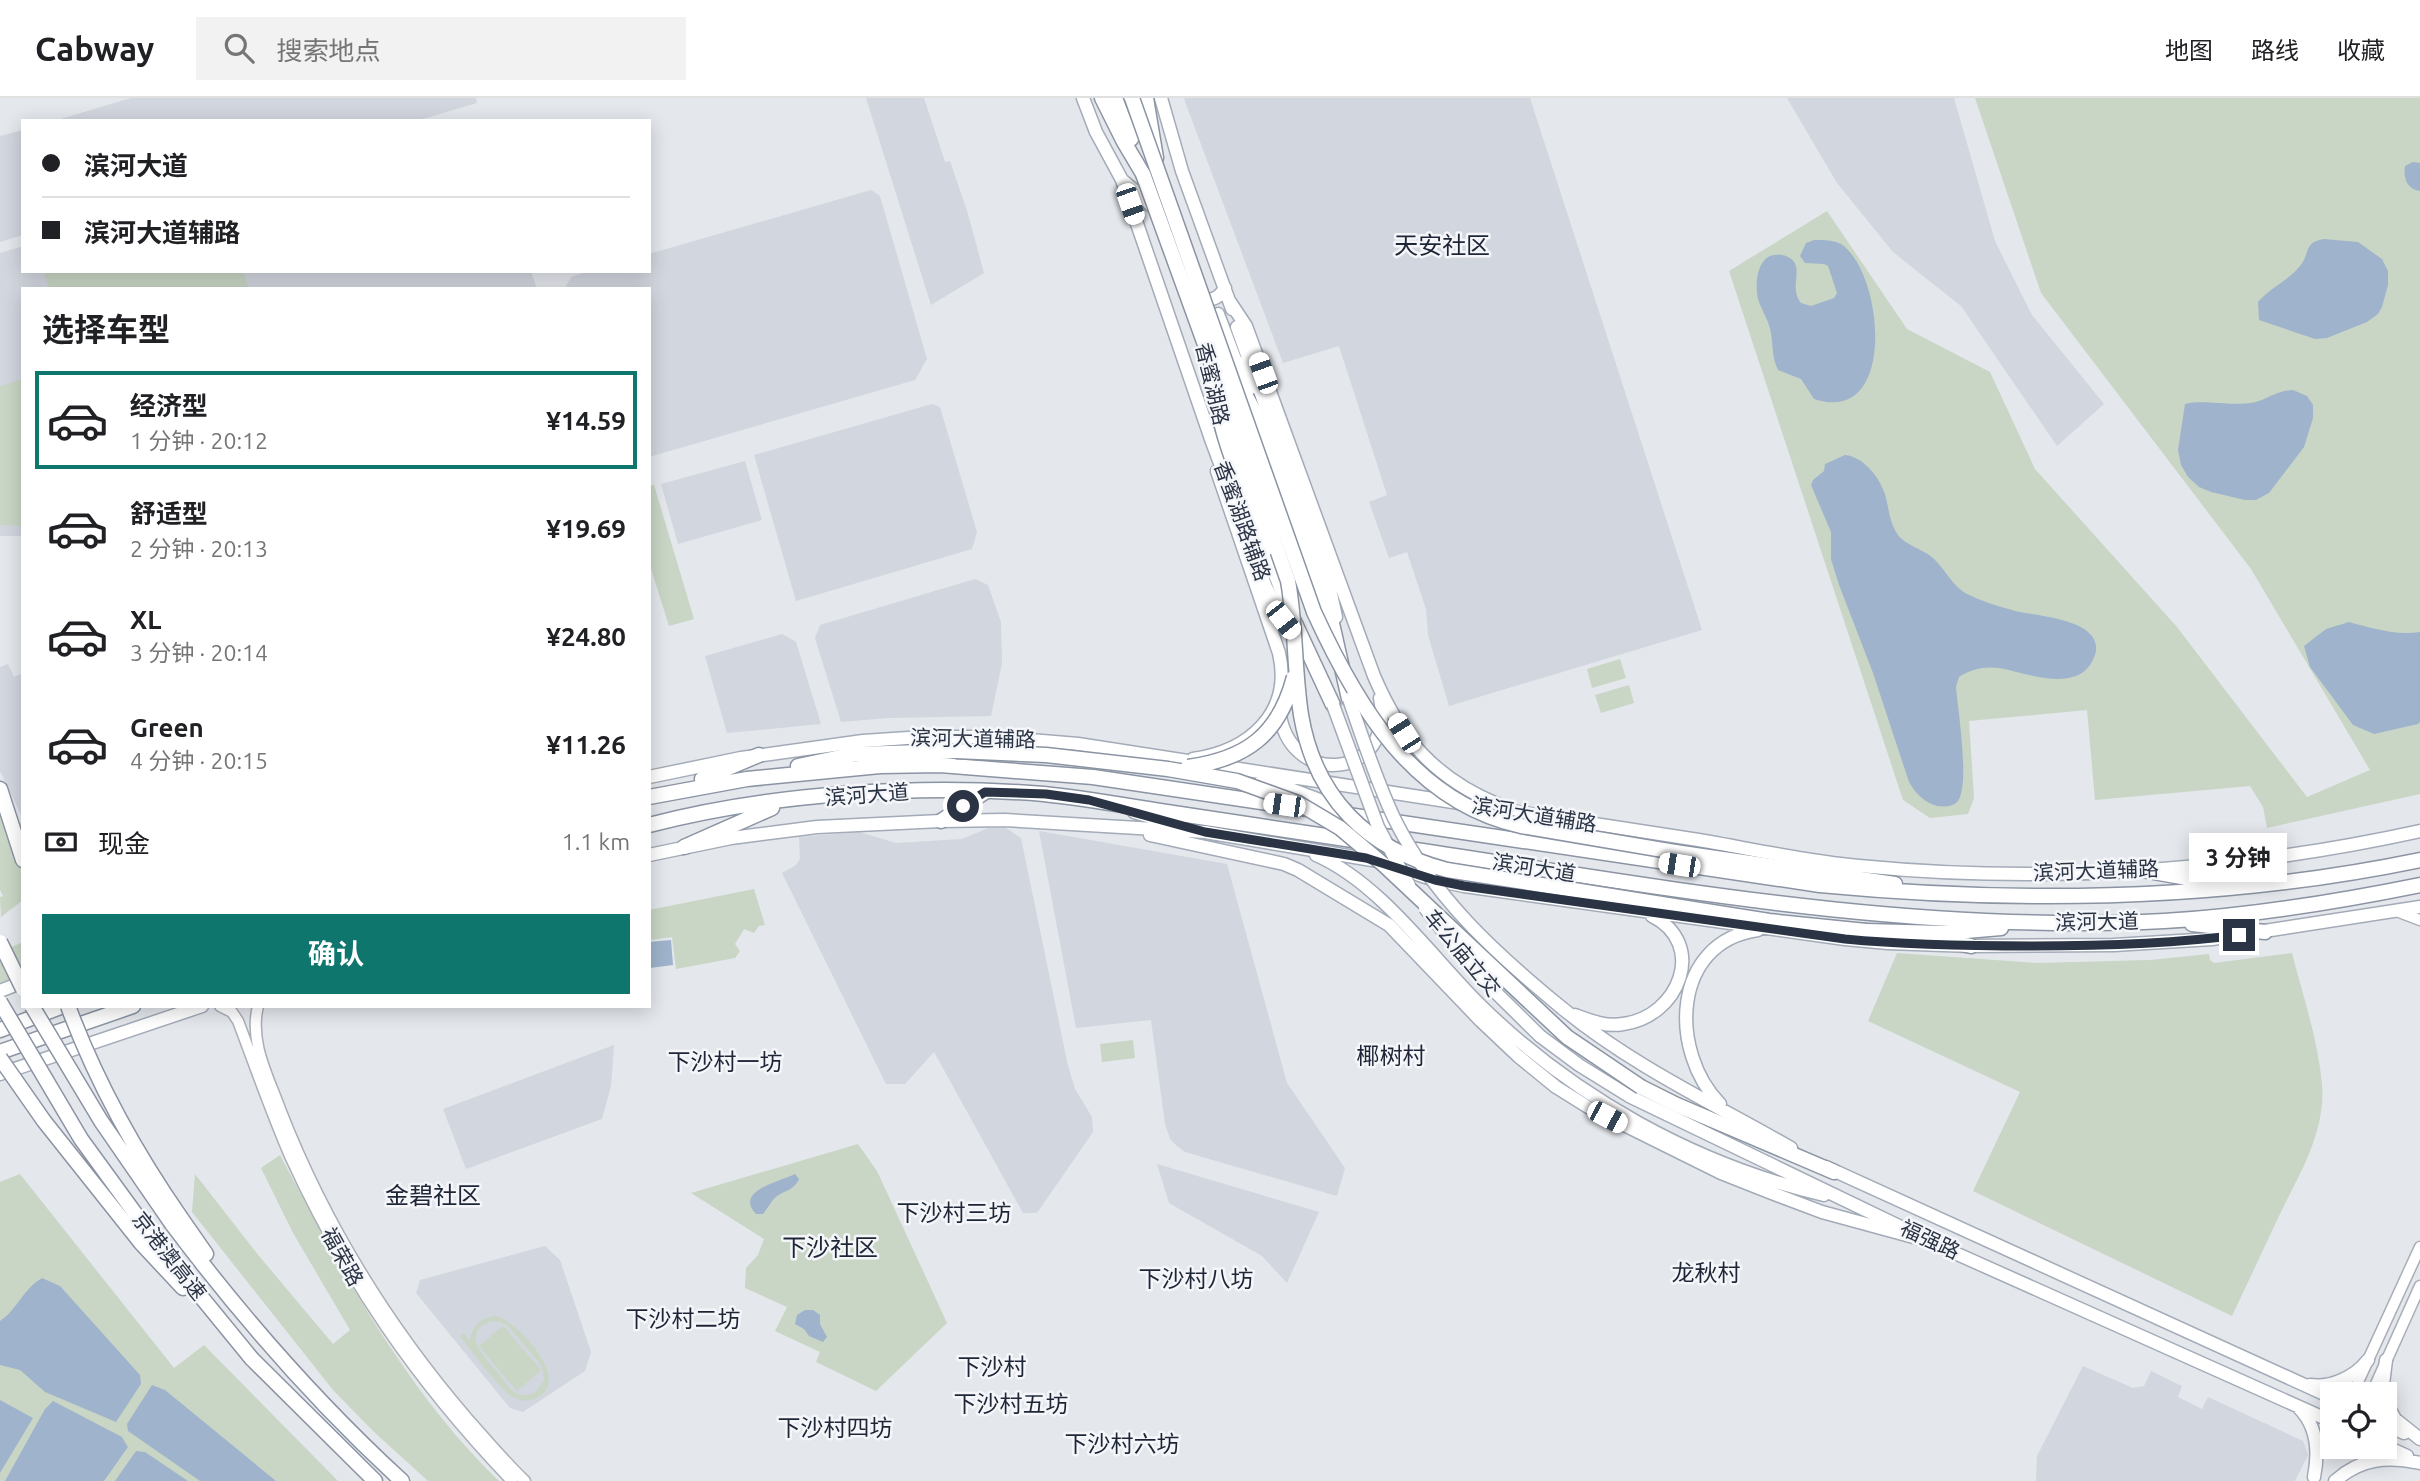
<!DOCTYPE html>
<html lang="zh">
<head>
<meta charset="utf-8">
<style>
	body { margin:0; font-family:Ubuntu,"Noto Sans SC",sans-serif; background:#f2f2f2; color:#202124; height:100vh; display:flex; flex-direction:column; font-size:26px; white-space:nowrap }
	* { box-sizing:border-box; margin:0 }
	p { font-size:23px; color:#757577 }
	.icon { flex:none; width:38px; height:38px; fill:none; stroke:currentColor; stroke-width:2; stroke-linecap:round; stroke-linejoin:round }
	.map { position:relative; flex:1; overflow:hidden }
	.drawer { position:absolute; left:21px; top:189px; width:630px; height:721px; display:flex; flex-direction:column; background:#fff; border-radius:0px; box-shadow:0 4px 18px #0003 }
	.drawer>* { flex:none }
	.top-card { position:absolute; left:21px; top:21px; width:630px; height:154px; border-radius:0px; box-shadow:0 4px 18px #0003; display:grid; align-content:center; height:154px; padding:0 21px; background:#fff }
	.controls { position:absolute; left:2320px; top:1284px; display:grid; gap:14px }
	.controls a { display:grid; place-items:center; width:77px; height:77px; border-radius:0px; background:#fff; box-shadow:0 4px 18px #0003; font-size:35px }
	.end { position:absolute; width:32px; height:32px; margin:-16px; border:9px solid #2b3445; background:#fff; box-shadow:0 0 0 4px #fff }
	.from { border-radius:50% }
	.bubble { position:absolute; height:49px; border-radius:0px; background:#fff; box-shadow:0 4px 18px #0003; font-size:23px; font-weight:700; line-height:49px; text-align:center }
	.car { position:absolute; width:21px; height:42px; margin:-21px -10px; border-radius:9px; box-shadow:0 0 5px 2px #0007; background:linear-gradient(#fff 24%,#345 0 40%,#fff 0 76%,#345 0 86%,#fff 0) }
	.top-card b { display:flex; align-items:center; gap:24px; height:66px; font-size:26px }
	.top-card b+b { border-top:2px solid #e0e0e0 }
	.top-card i { width:18px; height:18px; background:#202124 }
	ul { padding:0; list-style:none }
	li { display:flex; align-items:center; gap:21px; height:98px; margin:0 14px 10px; padding:0 7px; border:4px solid transparent; border-radius:0px }
	li div { flex:1 }
	li b { display:block; font-size:26px }
	li em { font-style:normal; font-weight:700 }
	li.on { border-color:#0f766e }
	li>.icon { width:63px; height:63px; stroke-width:1.5 }
	h2 { padding:0 21px; font-size:32px; line-height:84px }
	.pay { display:flex; align-items:center; gap:18px; height:77px; padding:0 21px; font-size:26px }
	.pay p { margin-inline-start:auto }
	.action { display:flex; gap:14px; margin-top:auto; padding:14px 21px }
	.action a { flex:1; height:80px; border-radius:0px; background:#0f766e; color:#fff; font-size:28px; font-weight:700; line-height:80px; text-align:center }
	header { display:flex; align-items:center; gap:42px; box-sizing:border-box; height:98px; padding:0 35px; background:#fff; border-bottom:2px solid #e0e0e0 }
	header strong { font-size:33px }
	nav { display:flex; gap:38px; margin-inline-start:auto; font-size:24px }
	.search { width:490px; height:63px; background:#f2f2f2; display:flex; align-items:center; gap:18px; box-sizing:border-box; padding:0 24px; border-radius:0px; color:#757577; font-size:26px }
	.map>svg:first-child { display:block }
	.built { fill:#d2d6de }
	.green { fill:#c9d6c5; fill-rule:evenodd }
	.water { fill:#9fb4cc }
	.lines { fill:none; stroke-linecap:round; stroke-linejoin:round }
	.secondary-casing { stroke:#a9aeb7; stroke-width:13 }
	.primary-casing { stroke:#a3abb8; stroke-width:15 }
	.highway-casing { stroke:#8b94a3; stroke-width:17 }
	.secondary { stroke:#fff; stroke-width:10 }
	.primary { stroke:#fff; stroke-width:12 }
	.highway { stroke:#fff; stroke-width:14 }
	.primary-bridge-casing { stroke:#a3abb8; stroke-width:15; stroke-linecap:butt }
	.highway-bridge-casing { stroke:#8b94a3; stroke-width:17; stroke-linecap:butt }
	.primary-bridge { stroke:#fff; stroke-width:12 }
	.highway-bridge { stroke:#fff; stroke-width:14 }
	.route { stroke:#2b3445; stroke-width:9 }
	.labels { text-anchor:middle; stroke-width:5; stroke-linejoin:round; paint-order:stroke }
	.street-label { font-size:21px; fill:#2b3445; stroke:#f4f6f9 }
	.neighbourhood-label { font-size:23px; fill:#1d2536; stroke:#f4f6f9 }
	.quarter-label { font-size:24px; fill:#1d2536; stroke:#f4f6f9 }
</style>
</head>
<body>
<header>
<strong>Cabway</strong>
<div class="search"><svg class="icon" aria-label="search" viewBox="0 0 24 24"><circle cx="10" cy="10" r="6"/><path d="M15 15l6 6"/></svg>搜索地点</div>
<nav><a>地图</a><a>路线</a><a>收藏</a></nav>
</header>
<div class="map">
<svg width="2420" height="1383" viewBox="0 0 2420 1383">
	<rect width="100%" height="100%" fill="#e4e7ec"/>
	<path class="built" d="M 131,0 L 476,0 L 477,5 L 416,23 L 54,23 Z
		M 866,0 L 924,0 L 945,64 L 950,63 L 968,116 L 984,175 L 931,207 Z
		M 1186,0 L 1530,0 L 1702,532 L 1449,608 L 1428,537 L 1426,511 L 1407,454 L 1389,460 L 1369,404 L 1387,397 L 1339,248 L 1283,265 L 1184,1 Z
		M 1787,0 L 1954,0 L 1995,143 L 2032,217 L 2104,306 L 2057,348 L 1961,208 L 1893,154 L 1837,85 Z
		M 23,32 L 23,137 L 0,144 L 0,38 Z
		M 871,92 L 880,98 L 927,261 L 915,282 L 649,359 L 649,191 L 567,191 L 566,188 L 571,179 L 590,173 L 649,173 L 649,156 Z
		M 23,148 L 23,173 L 531,173 L 537,191 L 23,191 L 23,438 L 0,438 L 0,155 Z
		M 932,306 L 940,309 L 977,434 L 972,451 L 796,503 L 754,357 Z
		M 745,363 L 762,422 L 678,446 L 661,386 Z
		M 975,481 L 988,487 L 1001,524 L 1002,565 L 991,618 L 888,620 L 841,624 L 815,540 L 820,527 Z
		M 782,536 L 796,544 L 821,626 L 727,635 L 705,558 Z
		M 8,566 L 14,579 L 23,575 L 23,721 L 0,673 L 0,569 Z
		M 988,730 L 1006,730 L 1021,740 L 1068,968 L 1075,991 L 1092,1019 L 1093,1034 L 1037,1115 L 1023,1115 L 934,954 L 905,986 L 886,986 L 782,775 L 796,767 L 800,761 L 799,739 L 859,734 L 896,745 L 962,741 Z
		M 1039,733 L 1227,766 L 1287,985 L 1345,1070 L 1337,1098 L 1185,1054 L 1177,1048 L 1170,1041 L 1165,1026 L 1151,922 L 1076,930 Z
		M 614,947 L 611,988 L 602,1021 L 466,1071 L 443,1011 Z
		M 1157,1066 L 1319,1114 L 1287,1185 L 1262,1158 L 1169,1105 Z
		M 545,1148 L 560,1162 L 591,1254 L 585,1273 L 523,1314 L 510,1310 L 416,1195 L 420,1182 Z
		M 2083,1268 L 2133,1290 L 2144,1288 L 2151,1273 L 2182,1288 L 2178,1299 L 2202,1311 L 2208,1299 L 2303,1343 L 2308,1357 L 2295,1383 L 2036,1383 L 2037,1358 Z"/>
	<path class="green" d="M 1975,0 L 2420,0 L 2420,696 L 2267,730 L 2263,709 L 2250,688 L 2095,702 L 2087,612 L 1969,623 L 1974,700 L 1968,716 L 1930,720 L 1903,702 L 1729,173 L 1827,113 L 1907,231 L 1990,274 L 2035,371 L 2177,529 L 2307,699 L 2370,672 L 2251,471 L 2041,195 Z
		M 44,173 L 243,173 L 249,191 L 49,191 Z
		M 23,281 L 23,428 L 0,427 L 0,288 Z
		M 654,387 L 694,521 L 669,528 L 649,464 L 649,388 Z
		M 1620,561 L 1626,580 L 1592,590 L 1587,571 Z
		M 1629,587 L 1634,605 L 1601,615 L 1595,597 Z
		M 0,705 L 23,727 L 23,802 L 1,819 L 0,799 L 3,798 L 0,792 Z
		M 754,791 L 765,827 L 759,828 L 754,835 L 744,831 L 735,846 L 740,853 L 735,860 L 676,871 L 672,839 L 650,842 L 649,812 Z
		M 23,844 L 23,879 L 0,888 L 0,854 Z
		M 1897,855 L 2037,865 L 2150,862 L 2209,856 L 2210,862 L 2214,865 L 2292,855 C 2303,898 2318,942 2322,986 C 2326,1033 2300,1075 2280,1116 C 2264,1150 2248,1184 2232,1218 L 1973,1093 L 2020,994 L 1868,923 Z
		M 1133,942 L 1135,960 L 1102,964 L 1100,946 Z
		M 858,1046 L 877,1073 L 947,1225 L 876,1293 L 816,1264 L 820,1254 L 775,1233 L 787,1209 L 745,1190 L 746,1170 L 758,1157 L 764,1141 L 691,1095 Z
		M 280,1057 C 339,1169 407,1295 499,1383 L 428,1383 L 373,1333 L 333,1292 L 192,1114 L 195,1076 L 259,1158 L 333,1246 L 350,1232 L 293,1135 L 261,1070 Z
		M 20,1076 L 174,1270 L 204,1247 L 338,1383 L 0,1383 L 0,1084 Z
		M 495,1218 C 516,1221 576,1285 534,1301 C 527,1304 520,1303 513,1299 C 500,1292 471,1252 460,1238 L 464,1235 L 470,1243 C 472,1228 480,1220 495,1218 ZM 492,1223 L 501,1224 L 509,1229 L 542,1268 L 544,1282 L 535,1295 C 529,1297 524,1298 518,1296 C 510,1293 504,1283 499,1276 C 486,1261 458,1234 492,1223 Z
		M 503,1228 L 541,1272 L 517,1293 L 479,1248 Z"/>
	<path class="water" d="M 2413,64 L 2420,65 L 2420,93 C 2407,91 2403,80 2405,68 Z
		M 2324,141 L 2358,144 L 2382,161 L 2388,173 L 2388,187 L 2382,209 L 2378,216 L 2367,224 L 2327,240 L 2315,241 L 2259,222 L 2258,204 C 2270,190 2289,182 2300,168 C 2310,157 2303,144 2324,141 Z
		M 1814,142 C 1823,142 1834,142 1841,146 C 1884,174 1898,329 1814,301 L 1801,281 L 1778,272 C 1772,260 1773,248 1771,235 C 1769,223 1763,215 1759,204 C 1754,191 1756,159 1774,157 C 1779,156 1786,157 1790,160 C 1805,170 1788,189 1801,205 L 1811,208 L 1834,200 L 1837,195 L 1828,168 L 1824,166 L 1805,165 L 1800,158 L 1806,145 Z
		M 2293,292 L 2307,298 L 2313,307 L 2313,320 L 2304,349 L 2269,395 L 2256,402 L 2245,402 L 2211,394 L 2199,389 L 2188,379 L 2181,367 L 2178,352 L 2185,306 C 2197,301 2233,308 2251,305 C 2266,303 2277,292 2293,292 Z
		M 1845,357 C 1864,359 1879,379 1885,396 C 1889,410 1889,424 1898,437 C 1905,447 1923,451 1933,460 C 1945,471 1951,486 1965,495 C 1978,502 2001,509 2015,513 C 2035,518 2106,521 2095,557 C 2081,598 2027,575 1999,570 C 1986,568 1970,571 1959,579 L 1956,589 C 1958,612 1970,686 1958,703 C 1953,709 1944,709 1937,708 C 1925,705 1915,695 1909,684 L 1873,575 L 1839,487 L 1831,461 L 1831,434 L 1811,387 L 1813,382 L 1824,373 L 1825,366 Z
		M 2349,524 C 2372,530 2396,538 2420,534 L 2420,624 L 2418,626 L 2374,636 L 2353,627 L 2310,569 L 2304,548 L 2326,531 Z
		M 671,842 L 673,867 L 650,870 L 649,844 Z
		M 795,1076 L 799,1081 C 794,1092 786,1092 777,1098 C 771,1103 768,1110 763,1116 L 756,1116 C 734,1093 779,1084 795,1076 Z
		M 42,1180 L 60,1188 L 140,1277 L 141,1286 L 116,1324 L 45,1294 L 20,1272 L 0,1267 L 0,1223 C 17,1212 23,1191 42,1180 Z
		M 805,1212 L 813,1212 L 820,1217 L 820,1226 L 827,1239 L 823,1244 L 809,1238 L 804,1231 L 795,1226 L 797,1217 Z
		M 152,1287 L 165,1292 L 276,1383 L 200,1383 L 128,1333 L 127,1326 Z
		M 0,1302 L 33,1320 L 0,1375 Z
		M 53,1303 L 122,1339 L 128,1349 L 104,1383 L 5,1383 L 45,1311 Z
		M 136,1353 L 145,1354 L 188,1383 L 115,1383 Z"/>
	<g class="lines">
		<g class="secondary-casing">
			<path id="secondary" d="M 2399,814 L 2420,822
				M 220,908 L 232,914 L 238,923 C 255,968 271,1014 290,1058 C 346,1181 418,1285 512,1383
				M 258,908 C 249,944 268,978 280,1011 C 324,1124 388,1228 467,1320 C 486,1341 504,1363 525,1383
				M 2352,1297 L 2420,1149
				M 2371,1297 L 2420,1188"/>
		</g>
		<g class="primary-casing">
			<path id="primary" d="M 1083,0 L 1096,34 L 1122,82 L 1212,344 L 1266,489 L 1283,522 L 1295,539
				M 1161,0 L 1182,73 L 1232,211
				M 1122,82 C 1146,102 1167,118 1177,147
				M 1197,197 C 1208,205 1218,202 1225,190
				M 1230,204 L 1246,228 L 1374,578 C 1401,641 1434,680 1499,707
				M 1218,216 L 1235,261 L 1247,278 L 1251,290
				M 1237,229 L 1328,482 L 1336,519
				M 1279,611 C 1288,694 1397,680 1380,600
				M 1193,661 C 1249,653 1293,615 1279,555 L 1217,373
				M 649,679 L 741,660 L 863,643 L 923,639 L 995,639 L 1078,646 L 1692,741 C 1748,750 1803,763 1859,768 C 2046,786 2237,773 2420,733
				M 1262,680 L 1346,712
				M 1134,714 L 1181,728
				M 1150,737 L 1284,766 L 1298,772 L 1389,827 L 1481,923 L 1518,958 L 1556,989 L 1588,1009 L 1721,1075 L 1769,1094 L 1822,1114 L 1932,1144
				M 649,757 L 731,740 L 817,729 L 941,723 L 1005,722 L 1205,734 L 1378,763
				M 1316,757 C 1380,785 1430,857 1479,906 C 1573,999 1696,1067 1824,1097
				M 1395,769 L 1435,782 L 1464,788 L 1845,841 L 1888,845 L 1971,848 L 2114,847 L 2212,841 L 2420,809
				M 0,893 L 23,884
				M 1562,910 C 1631,967 1714,1006 1791,1050
				M 1575,917 C 1591,923 1606,929 1623,926 C 1679,919 1708,846 1652,818
				M 1540,938 L 1579,967 L 1629,998 L 1907,1132
				M 0,976 L 202,908
				M 1720,1006 C 1669,954 1671,844 1758,832
				M 1826,1069 L 2333,1300
				M 1926,1142 L 2333,1324
				M 2310,1287 C 2331,1290 2355,1279 2368,1262
				M 2384,1297 L 2383,1286 L 2386,1262
				M 2385,1303 L 2395,1321 L 2420,1341
				M 2299,1310 C 2318,1329 2319,1354 2314,1379
				M 2385,1326 L 2404,1335
				M 2385,1348 L 2407,1358
				M 2335,1383 C 2361,1360 2387,1358 2420,1365"/>
		</g>
		<g class="highway-casing">
			<path id="highway" d="M 1102,0 L 1124,44 L 1143,76
				M 1115,0 L 1131,41
				M 1146,0 L 1156,60
				M 1230,269 L 1253,311 L 1329,512 L 1349,601
				M 1266,451 L 1293,521 L 1333,607
				M 798,668 L 855,656 L 956,653
				M 702,681 L 759,657
				M 0,691 L 23,762
				M 649,699 L 747,681 L 880,668 L 940,667 L 1093,679 L 1820,787 C 2021,806 2222,803 2420,762
				M 941,723 L 985,694
				M 649,727 C 771,695 919,686 1044,696 C 1083,700 1122,707 1160,713 C 1226,723 1293,733 1359,743
				M 684,749 L 772,710
				M 1403,750 C 1655,788 1908,836 2164,823 C 2250,818 2336,804 2420,787
				M 1675,754 L 1895,786
				M 2142,772 L 2221,786
				M 2192,826 L 2265,834
				M 1866,833 L 1943,835 L 2001,830
				M 1934,840 L 1971,848
				M 0,932 L 63,908
				M 0,954 L 133,908
				M 1641,989 L 1677,1007 L 1834,1074
				M 181,1120 L 206,1156
				M 172,1126 C 241,1218 317,1305 402,1383
				M 153,1140 L 252,1261 L 375,1383
				M 141,1145 L 183,1190"/>
		</g>
		<use href="#secondary" class="secondary"/>
		<use href="#primary" class="primary"/>
		<use href="#highway" class="highway"/>
		<g class="primary-bridge-casing">
			<path id="primary-bridge" d="M 1349,601 C 1363,641 1376,682 1394,720 C 1432,798 1496,856 1562,910
				M 1333,607 L 1378,729 L 1409,787
				M 1425,810 L 1473,872 L 1540,938"/>
		</g>
		<g class="highway-bridge-casing">
			<path id="highway-bridge" d="M 1132,0 L 1314,514 C 1357,608 1413,704 1521,728 L 1675,754
				M 1143,76 L 1211,263 C 1214,329 1244,390 1266,451
				M 1211,263 L 1288,483 C 1296,527 1294,572 1301,617 C 1315,700 1367,751 1447,772 L 1769,823 L 1866,833
				M 956,653 L 1046,657 L 1168,671 L 1237,683 L 1298,705 L 1340,730 L 1384,767 L 1567,939 L 1641,989
				M 1188,669 C 1246,661 1279,637 1294,579
				M 0,844 L 23,891
				M 0,904 L 81,1041 L 153,1140
				M 32,908 L 101,1023 L 172,1126
				M 68,908 C 96,983 135,1054 181,1120
				M 0,960 L 44,1023 L 141,1145"/>
		</g>
		<use href="#primary-bridge" class="primary-bridge"/>
		<use href="#highway-bridge" class="highway-bridge"/>
	</g>
	<g class="lines">
		<path class="route" d="M 963,708 L 985,694 L 1046,696 L 1089,702 L 1205,734 L 1366,760 L 1435,782 L 1464,788 L 1845,841 C 1907,847 1969,848 2031,848 C 2101,848 2170,846 2239,837"/>
	</g>
	<g class="labels">
		<g class="street-label">
			<text transform="translate(1212 286) rotate(77)" y="7">香蜜湖路</text>
			<text transform="translate(1242 423) rotate(70)" y="7">香蜜湖路辅路</text>
			<text transform="translate(973 641) rotate(1)" y="7">滨河大道辅路</text>
			<text transform="translate(867 697) rotate(-4)" y="7">滨河大道</text>
			<text transform="translate(1534 717) rotate(9)" y="7">滨河大道辅路</text>
			<text transform="translate(1534 770) rotate(9)" y="7">滨河大道</text>
			<text transform="translate(2096 773) rotate(-2)" y="7">滨河大道辅路</text>
			<text transform="translate(2097 824) rotate(-1)" y="7">滨河大道</text>
			<text transform="translate(1462 855) rotate(50)" y="7">车公庙立交</text>
			<text transform="translate(1930 1142) rotate(25)" y="7">福强路</text>
			<text transform="translate(169 1158) rotate(52)" y="7">京港澳高速</text>
			<text transform="translate(342 1159) rotate(61)" y="7">福荣路</text>
		</g>
		<g class="neighbourhood-label">
			<text x="1391" y="966">椰树村</text>
			<text x="725" y="972">下沙村一坊</text>
			<text x="954" y="1123">下沙村三坊</text>
			<text x="1706" y="1183">龙秋村</text>
			<text x="1196" y="1189">下沙村八坊</text>
			<text x="683" y="1229">下沙村二坊</text>
			<text x="992" y="1277">下沙村</text>
			<text x="1011" y="1314">下沙村五坊</text>
			<text x="835" y="1338">下沙村四坊</text>
			<text x="1122" y="1354">下沙村六坊</text>
		</g>
		<g class="quarter-label">
			<text x="1442" y="156">天安社区</text>
			<text x="433" y="1106">金碧社区</text>
			<text x="830" y="1158">下沙社区</text>
		</g>
	</g>
</svg>
<div class="controls">
<a><svg class="icon" aria-label="locate" viewBox="0 0 24 24"><circle cx="12" cy="12" r="6"/><path d="M12 2v4M12 18v4M2 12h4M18 12h4"/></svg></a>
</div>
<i class="end from" style="left:963px;top:708px"></i>
<i class="end" style="left:2239px;top:837px"></i>
<div class="bubble" style="left:2189px;top:735px;width:98px">3 分钟</div>
<i class="car" style="left:1130px;top:106px;rotate:161deg"></i>
<i class="car" style="left:1263px;top:275px;rotate:340deg"></i>
<i class="car" style="left:1283px;top:522px;rotate:142deg"></i>
<i class="car" style="left:1404px;top:635px;rotate:328deg"></i>
<i class="car" style="left:1284px;top:707px;rotate:278deg"></i>
<i class="car" style="left:1679px;top:767px;rotate:279deg"></i>
<i class="car" style="left:1607px;top:1019px;rotate:118deg"></i>
<div class="top-card">
<b><i class="from"></i>滨河大道</b>
<b><i></i>滨河大道辅路</b>
</div>
<section class="drawer">
<h2>选择车型</h2>
<ul>
<li class="on"><svg class="icon" aria-label="car" viewBox="0 0 24 24"><path d="M5 17H2v-5l4-1 3-4h7l3 4 3 1v5h-3M9 17h6M6 11h13"/><circle cx="7" cy="17" r="2"/><circle cx="17" cy="17" r="2"/></svg><div><b>经济型</b><p>1 分钟 · 20:12</p></div><em>¥14.59</em></li>
<li><svg class="icon" aria-label="car" viewBox="0 0 24 24"><path d="M5 17H2v-5l4-1 3-4h7l3 4 3 1v5h-3M9 17h6M6 11h13"/><circle cx="7" cy="17" r="2"/><circle cx="17" cy="17" r="2"/></svg><div><b>舒适型</b><p>2 分钟 · 20:13</p></div><em>¥19.69</em></li>
<li><svg class="icon" aria-label="car" viewBox="0 0 24 24"><path d="M5 17H2v-5l4-1 3-4h7l3 4 3 1v5h-3M9 17h6M6 11h13"/><circle cx="7" cy="17" r="2"/><circle cx="17" cy="17" r="2"/></svg><div><b>XL</b><p>3 分钟 · 20:14</p></div><em>¥24.80</em></li>
<li><svg class="icon" aria-label="car" viewBox="0 0 24 24"><path d="M5 17H2v-5l4-1 3-4h7l3 4 3 1v5h-3M9 17h6M6 11h13"/><circle cx="7" cy="17" r="2"/><circle cx="17" cy="17" r="2"/></svg><div><b>Green</b><p>4 分钟 · 20:15</p></div><em>¥11.26</em></li>
</ul>
<div class="pay"><svg class="icon" aria-label="cash" viewBox="0 0 24 24"><path d="M3 7h18v10H3z"/><circle cx="12" cy="12" r="2"/></svg>现金<p>1.1 km</p></div>
<div class="action"><a>确认</a></div>
</section>
</div>
</body>
</html>
